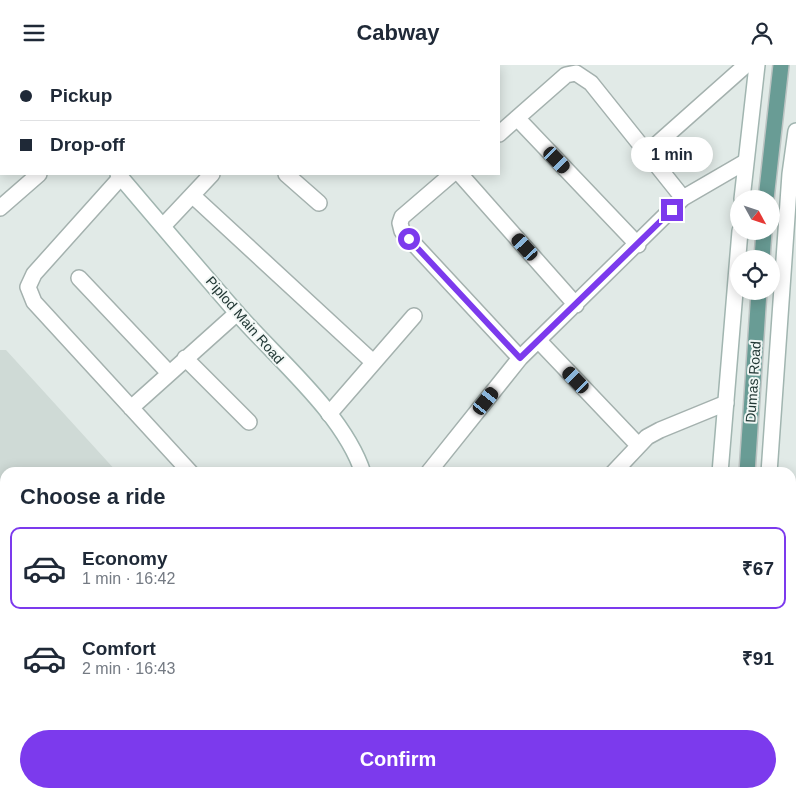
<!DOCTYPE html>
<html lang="en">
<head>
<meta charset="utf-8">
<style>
	body { margin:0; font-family:Helvetica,sans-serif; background:#f6f6f7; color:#1f2937; height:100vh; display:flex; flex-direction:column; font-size:19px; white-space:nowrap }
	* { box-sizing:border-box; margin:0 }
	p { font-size:16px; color:#747a83 }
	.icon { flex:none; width:28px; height:28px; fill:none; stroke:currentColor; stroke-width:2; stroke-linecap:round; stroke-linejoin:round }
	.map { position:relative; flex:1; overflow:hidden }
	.side { position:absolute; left:0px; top:402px; width:796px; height:331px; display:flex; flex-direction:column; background:#fff; border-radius:15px 15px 0 0; box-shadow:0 2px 12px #0003 }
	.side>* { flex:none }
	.banner { position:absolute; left:0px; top:0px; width:500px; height:110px; box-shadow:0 2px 12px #0003; display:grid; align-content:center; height:110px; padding:0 20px; background:#fff }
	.needle { width:32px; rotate:130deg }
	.tools { position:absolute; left:730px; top:125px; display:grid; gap:10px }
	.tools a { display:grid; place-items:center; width:50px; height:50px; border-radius:50%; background:#fff; box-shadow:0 2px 12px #0003; font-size:25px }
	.end { position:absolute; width:22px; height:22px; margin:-11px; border:6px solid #7c3aed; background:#fff; box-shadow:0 0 0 2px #fff }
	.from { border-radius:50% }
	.bubble { position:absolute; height:35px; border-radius:18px; background:#fff; box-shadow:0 2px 12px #0003; font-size:16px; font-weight:600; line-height:35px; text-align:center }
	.car { position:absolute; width:15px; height:30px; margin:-15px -8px; border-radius:6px; box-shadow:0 0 4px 1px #0007; background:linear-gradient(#222 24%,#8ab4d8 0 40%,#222 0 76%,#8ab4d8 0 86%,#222 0) }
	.banner b { display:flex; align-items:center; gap:18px; height:48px; font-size:19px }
	.banner b+b { border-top:1px solid #e0e1e3 }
	.banner i { width:12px; height:12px; background:#1f2937 }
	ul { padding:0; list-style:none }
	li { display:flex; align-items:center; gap:15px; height:82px; margin:0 10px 8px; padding:0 10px; border:2px solid transparent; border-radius:10px }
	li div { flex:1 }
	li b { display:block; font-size:19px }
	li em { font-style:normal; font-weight:600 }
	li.active { border-color:#7c3aed }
	li>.icon { width:45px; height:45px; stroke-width:1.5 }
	h2 { padding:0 20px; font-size:22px; line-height:60px }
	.cta { display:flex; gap:10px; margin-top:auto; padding:10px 20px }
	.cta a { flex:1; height:58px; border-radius:30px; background:#7c3aed; color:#fff; font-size:20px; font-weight:600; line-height:58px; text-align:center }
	header { display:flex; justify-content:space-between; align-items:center; height:65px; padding:0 20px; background:#fff; font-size:22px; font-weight:600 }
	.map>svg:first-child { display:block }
	.built { fill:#cfdad6 }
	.building { fill:#bac7c3; stroke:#b4c3bf }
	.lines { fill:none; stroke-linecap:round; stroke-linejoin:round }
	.street-casing { stroke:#a4b1ae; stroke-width:18 }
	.secondary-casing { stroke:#a1b5b0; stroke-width:18 }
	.primary-casing { stroke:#bdc4c3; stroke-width:18 }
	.street { stroke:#fff; stroke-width:15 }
	.secondary { stroke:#fff; stroke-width:15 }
	.primary { stroke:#699c95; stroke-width:15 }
	.route { stroke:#7c3aed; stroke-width:6 }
	.labels { text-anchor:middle; stroke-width:4; stroke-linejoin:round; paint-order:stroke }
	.street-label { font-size:14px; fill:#233936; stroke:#f1f7f5 }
</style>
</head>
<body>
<header><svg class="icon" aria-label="menu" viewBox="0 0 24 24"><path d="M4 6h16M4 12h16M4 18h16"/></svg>Cabway<svg class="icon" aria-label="person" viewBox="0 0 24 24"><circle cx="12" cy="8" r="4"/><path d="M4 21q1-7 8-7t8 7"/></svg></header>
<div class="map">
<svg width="796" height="733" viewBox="0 0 796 733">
	<rect width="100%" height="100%" fill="#e1eae7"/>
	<path class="built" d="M 0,285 L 6,285 L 117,407 L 5,408 L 5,729 L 201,729 L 207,733 L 0,733 Z"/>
	<path class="building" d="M 3,416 L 5,446 L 3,448 L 0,447 L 0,429 Z"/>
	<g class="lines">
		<g class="street-casing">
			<path id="street" d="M 263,0 L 264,1
				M 376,0 L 377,1
				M 140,1 L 141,0
				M 318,1 L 319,0
				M 517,53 L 638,180
				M 499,69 L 566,10 L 576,8 L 591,18 L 683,133
				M 648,87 L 746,0
				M 286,109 L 319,138
				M 452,109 L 402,152 L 400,158 L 402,166 L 520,293
				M 460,109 L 576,240
				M 121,112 L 34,209 L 28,222 L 34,237 L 191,408
				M 192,130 L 373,297
				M 0,143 L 39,109
				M 164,160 L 212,109
				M 79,213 L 169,308
				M 539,276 L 638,380
				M 185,293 L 249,357
				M 131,343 L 237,248
				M 329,349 L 414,251
				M 428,408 L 520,293 L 683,133 L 745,97
				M 613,408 L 647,372 L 660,365 L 726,338
				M 0,466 L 5,467
				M 0,719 L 5,699
				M 188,729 L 194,733
				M 303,729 L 309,733
				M 500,733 L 504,729"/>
		</g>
		<g class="secondary-casing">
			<path id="secondary" d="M 24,0 L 25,1
				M 118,109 C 157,155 197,202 237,248 C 277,294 344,349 363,408
				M 742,134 L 757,0
				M 720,408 L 740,166
				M 769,408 L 790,109 L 796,66
				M 483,729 L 488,733
				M 695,733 L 696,729
				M 742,733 L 743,729
				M 755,733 L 756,729
				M 791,733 L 796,713"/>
		</g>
		<g class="primary-casing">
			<path id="primary" d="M 766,134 L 781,0
				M 762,194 L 764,166
				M 747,408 L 759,226
				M 791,484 L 796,428
				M 723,733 L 724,729
				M 776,733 L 776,729"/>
		</g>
		<use href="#street" class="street"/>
		<use href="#secondary" class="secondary"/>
		<use href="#primary" class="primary"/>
	</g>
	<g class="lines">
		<path class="route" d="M 409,174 L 520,293 L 672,145"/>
	</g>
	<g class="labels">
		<g class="street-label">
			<text transform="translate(245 255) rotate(49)" y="5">Piplod Main Road</text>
			<text transform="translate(753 317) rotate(-86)" y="5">Dumas Road</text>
		</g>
	</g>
</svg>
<div class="tools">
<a><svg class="needle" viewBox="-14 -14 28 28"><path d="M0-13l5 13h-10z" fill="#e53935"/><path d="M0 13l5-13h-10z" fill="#747a83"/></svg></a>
<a><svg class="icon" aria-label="locate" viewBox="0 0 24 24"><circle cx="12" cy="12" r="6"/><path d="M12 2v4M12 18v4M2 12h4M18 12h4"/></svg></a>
</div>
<i class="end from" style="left:409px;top:174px"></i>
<i class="end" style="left:672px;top:145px"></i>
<div class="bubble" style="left:631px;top:72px;width:82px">1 min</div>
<i class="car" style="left:557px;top:95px;rotate:136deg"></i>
<i class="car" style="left:525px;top:182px;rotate:318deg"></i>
<i class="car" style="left:576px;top:315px;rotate:316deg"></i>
<i class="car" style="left:486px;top:336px;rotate:39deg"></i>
<div class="banner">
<b><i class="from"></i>Pickup</b>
<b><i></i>Drop-off</b>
</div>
<section class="side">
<h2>Choose a ride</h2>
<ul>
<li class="active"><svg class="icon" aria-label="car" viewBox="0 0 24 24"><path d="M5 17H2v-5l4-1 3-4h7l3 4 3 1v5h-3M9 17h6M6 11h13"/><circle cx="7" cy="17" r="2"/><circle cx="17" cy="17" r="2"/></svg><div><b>Economy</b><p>1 min · 16:42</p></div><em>₹67</em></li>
<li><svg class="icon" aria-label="car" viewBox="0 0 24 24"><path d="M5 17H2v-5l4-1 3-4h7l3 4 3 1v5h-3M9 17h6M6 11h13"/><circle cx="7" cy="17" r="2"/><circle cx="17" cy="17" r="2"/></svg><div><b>Comfort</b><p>2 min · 16:43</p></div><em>₹91</em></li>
</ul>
<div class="cta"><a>Confirm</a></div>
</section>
</div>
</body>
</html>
